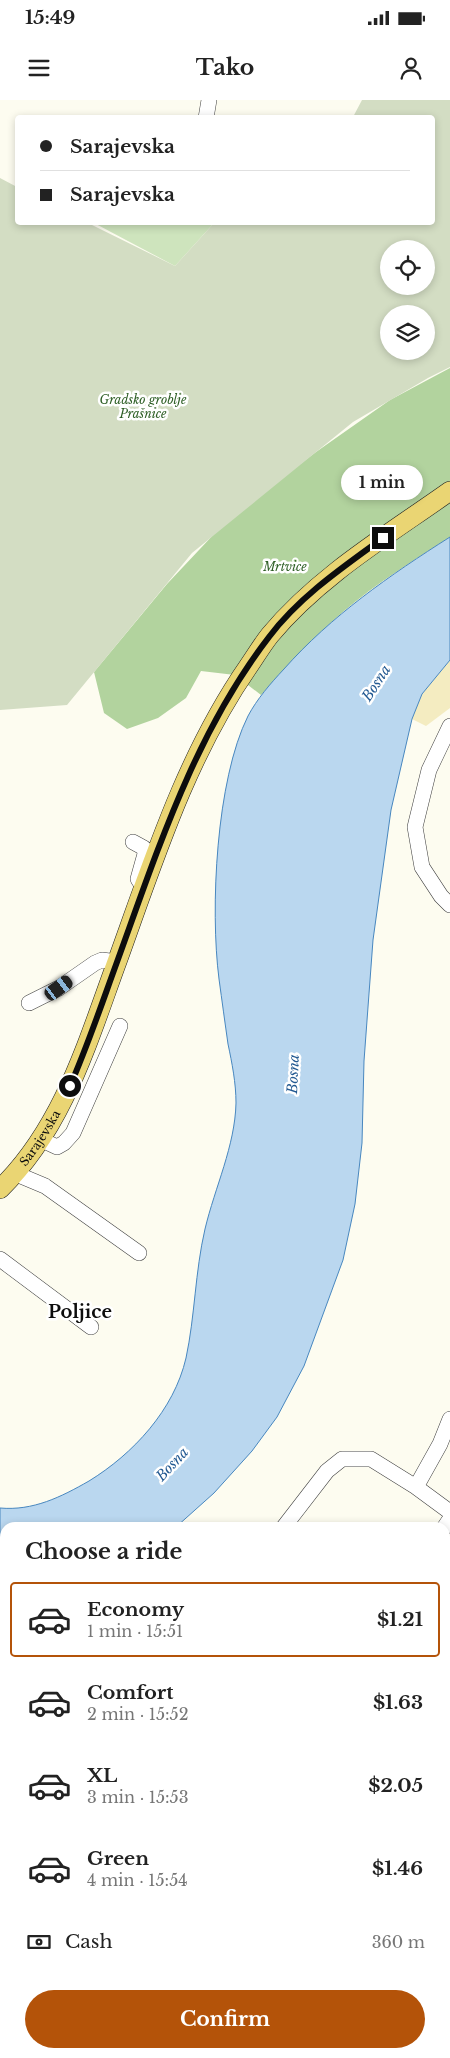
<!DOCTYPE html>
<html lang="en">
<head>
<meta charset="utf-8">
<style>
	body { margin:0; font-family:"Libre Baskerville",serif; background:#f2f2f2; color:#222; height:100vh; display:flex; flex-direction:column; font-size:19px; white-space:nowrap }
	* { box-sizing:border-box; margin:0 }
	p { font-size:16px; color:#767676 }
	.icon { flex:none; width:28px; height:28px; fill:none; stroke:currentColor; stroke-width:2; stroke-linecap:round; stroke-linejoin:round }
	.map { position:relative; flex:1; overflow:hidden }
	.panel { position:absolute; left:0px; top:1422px; width:450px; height:536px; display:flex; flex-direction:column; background:#fff; border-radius:15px 15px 0 0; box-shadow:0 2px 8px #0003 }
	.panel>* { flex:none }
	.banner { position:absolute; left:15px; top:15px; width:420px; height:110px; border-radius:5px; box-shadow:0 2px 8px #0003; display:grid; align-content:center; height:110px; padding:0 25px; background:#fff }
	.buttons { position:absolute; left:380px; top:140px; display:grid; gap:10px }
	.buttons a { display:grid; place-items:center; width:55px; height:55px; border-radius:50%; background:#fff; box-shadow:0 2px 8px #0003; font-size:25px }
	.end { position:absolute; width:22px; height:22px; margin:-11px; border:6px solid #0d0d0d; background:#fff; box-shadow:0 0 0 2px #fff }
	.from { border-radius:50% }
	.bubble { position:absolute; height:35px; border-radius:18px; background:#fff; box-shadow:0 2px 8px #0003; font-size:16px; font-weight:800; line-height:35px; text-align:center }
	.car { position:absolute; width:15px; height:30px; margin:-15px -8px; border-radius:6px; box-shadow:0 0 4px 1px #0007; background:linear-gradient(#222 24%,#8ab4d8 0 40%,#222 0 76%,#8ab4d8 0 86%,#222 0) }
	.banner b { display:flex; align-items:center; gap:18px; height:48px; font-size:19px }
	.banner b+b { border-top:1px solid #e0e0e0 }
	.banner i { width:12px; height:12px; background:#222 }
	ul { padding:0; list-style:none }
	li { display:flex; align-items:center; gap:15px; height:75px; margin:0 10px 8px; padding:0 15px; border:2px solid transparent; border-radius:5px }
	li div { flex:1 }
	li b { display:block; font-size:19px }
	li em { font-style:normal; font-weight:800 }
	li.selected { border-color:#b45309 }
	li>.icon { width:45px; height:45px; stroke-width:1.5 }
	h2 { padding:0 25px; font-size:22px; line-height:60px }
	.pay { display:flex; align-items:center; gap:12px; height:55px; padding:0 25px; font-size:19px }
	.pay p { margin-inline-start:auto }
	.button { display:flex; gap:10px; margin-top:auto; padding:10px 25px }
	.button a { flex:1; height:58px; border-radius:30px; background:#b45309; color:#fff; font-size:20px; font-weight:800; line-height:58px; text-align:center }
	.status { display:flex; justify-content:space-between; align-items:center; height:35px; padding:0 25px; background:#fff; direction:ltr }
	.status svg { height:14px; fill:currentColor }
	header { display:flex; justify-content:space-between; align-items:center; height:65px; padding:0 25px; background:#fff; font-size:22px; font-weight:800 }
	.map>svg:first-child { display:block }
	.green { fill:#cee4bd }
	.forest { fill:#b2d39e }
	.sand { fill:#f4ecc1 }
	.cemetery { fill:#d3ddc3; fill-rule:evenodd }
	.water { fill:#bad7ef; stroke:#4887bf }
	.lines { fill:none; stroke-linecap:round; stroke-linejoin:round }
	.minor-casing { stroke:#404040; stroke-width:16 }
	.major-casing { stroke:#1e1e1e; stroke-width:20 }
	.highway-casing { stroke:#1e1e1e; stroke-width:24 }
	.minor { stroke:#fff; stroke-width:15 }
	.major { stroke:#ead573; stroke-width:19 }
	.highway { stroke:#e5a966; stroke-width:22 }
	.rail-casing { stroke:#af3734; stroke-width:5.5 }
	.rail { stroke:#fff; stroke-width:4; stroke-dasharray:11; stroke-linecap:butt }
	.route { stroke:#0d0d0d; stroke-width:6 }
	.labels { text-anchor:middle; stroke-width:5; stroke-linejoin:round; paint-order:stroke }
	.park-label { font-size:12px; font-style:italic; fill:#2d5e25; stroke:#fff }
	.street-label { font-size:12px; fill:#0d0d0d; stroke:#fff }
	.water-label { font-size:14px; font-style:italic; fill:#245a92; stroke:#fff }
	.district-label { font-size:18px; font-weight:bold; fill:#0d0d0d; stroke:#fff }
</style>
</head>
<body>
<div class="status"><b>15:49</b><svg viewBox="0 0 49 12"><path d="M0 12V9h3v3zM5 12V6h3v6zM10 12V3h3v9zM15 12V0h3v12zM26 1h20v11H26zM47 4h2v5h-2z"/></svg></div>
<header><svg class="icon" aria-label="menu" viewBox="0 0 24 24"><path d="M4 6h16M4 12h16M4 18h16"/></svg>Tako<svg class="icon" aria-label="person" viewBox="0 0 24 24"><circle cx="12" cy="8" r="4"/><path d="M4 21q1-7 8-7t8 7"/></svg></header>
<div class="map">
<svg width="450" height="1958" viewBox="0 0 450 1958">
	<rect width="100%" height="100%" fill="#fdfcf0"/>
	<path class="green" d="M 94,123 L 214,123 L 175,166 Z"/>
	<path class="forest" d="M 450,268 L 450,437 C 414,460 377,483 344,511 C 314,537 287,566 261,595 L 235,575 L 201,571 L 186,598 L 158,618 L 127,629 L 104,613 L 94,572 L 167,484 L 231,416 L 316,352 L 390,300 Z"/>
	<path class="sand" d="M 450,560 L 450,608 L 426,626 L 412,619 L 422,594 Z"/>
	<path class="cemetery" d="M 362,0 L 450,0 L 450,267 L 428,278 L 353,322 L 192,453 L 67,605 L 0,610 L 0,78 L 17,87 L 18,122 L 88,123 L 175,166 L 214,123 L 432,122 L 432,18 L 353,17 ZM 389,149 L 426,149 L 426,186 L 389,186 ZM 389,214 L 426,214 L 426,251 L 389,251 Z"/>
	<path class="water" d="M 450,437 L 450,560 L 422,594 L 412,619 L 391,710 L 373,840 L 364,961 L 362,1043 L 355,1104 L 343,1160 L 304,1266 L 277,1317 L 252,1351 L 214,1393 L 176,1427 L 5,1428 L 5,1529 L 0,1530 L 0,1408 C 33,1411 61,1397 89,1381 C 133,1354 174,1310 186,1258 C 195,1216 195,1172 205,1129 C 215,1087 235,1046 236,1003 C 236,983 232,963 228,944 C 225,923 222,901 219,879 C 210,809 216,680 248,616 C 257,599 270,584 284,569 C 331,516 390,475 450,437 Z"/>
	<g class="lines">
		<g class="minor-casing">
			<path id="minor" d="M 206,18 L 209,0
				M 450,626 L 429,670 L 415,727 L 422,767 L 441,796 L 450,805
				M 133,742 L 144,748 L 145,754 L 138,779 L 140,782
				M 29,903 L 59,888 L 95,863 L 102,860 L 117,862
				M 42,1040 L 57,1047 L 64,1043 L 73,1033 L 120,926
				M 14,1073 L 45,1086 L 139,1153
				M 0,1159 L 91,1227
				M 416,1387 L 440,1344 L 450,1319
				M 283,1428 L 327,1371 L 342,1359 L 371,1359 L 416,1387 L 450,1412
				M 444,1428 L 450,1419
				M 0,1603 L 5,1604
				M 445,1618 L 450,1612
				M 0,1659 L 5,1655
				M 445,1732 L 450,1729
				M 0,1863 L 5,1860
				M 393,1954 L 397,1958
				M 148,1958 L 151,1954
				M 207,1958 L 212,1954"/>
		</g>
		<g class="major-casing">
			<g id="major">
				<path id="s1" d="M 0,1089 C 64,1027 88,940 118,859 C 154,759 187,655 248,567 C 255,557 262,545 270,535 C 319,476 388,435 450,391"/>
			</g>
		</g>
		<g class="highway-casing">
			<path id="highway" d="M 445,1697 L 450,1693
				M 165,1958 L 169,1954"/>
		</g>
		<use href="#minor" class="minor"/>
		<use href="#major" class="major"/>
		<use href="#highway" class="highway"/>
		<g class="rail-casing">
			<path id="rail" d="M 445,1617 L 450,1614
				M 0,1849 L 5,1847"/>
		</g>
		<use href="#rail" class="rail"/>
	</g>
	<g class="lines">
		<path class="route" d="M 70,986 C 88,945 102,903 117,862 C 158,749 195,633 269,537 C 299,497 343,467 383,438"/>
	</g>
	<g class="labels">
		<g class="park-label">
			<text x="143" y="304">Gradsko groblje<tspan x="143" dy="14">Prašnice</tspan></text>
			<text x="285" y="471">Mrtvice</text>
		</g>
		<g class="street-label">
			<text dy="4" stroke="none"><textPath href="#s1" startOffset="65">Sarajevska</textPath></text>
		</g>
		<g class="water-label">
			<text transform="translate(376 583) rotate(-57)" y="5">Bosna</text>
			<text transform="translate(293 974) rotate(-87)" y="5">Bosna</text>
			<text transform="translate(172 1364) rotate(-47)" y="5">Bosna</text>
		</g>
		<g class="district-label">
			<text x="80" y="1218">Poljice</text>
		</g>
	</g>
</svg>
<div class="buttons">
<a><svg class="icon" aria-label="locate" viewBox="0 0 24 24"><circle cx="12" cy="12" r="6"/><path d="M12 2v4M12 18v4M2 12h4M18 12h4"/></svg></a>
<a><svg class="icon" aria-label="layers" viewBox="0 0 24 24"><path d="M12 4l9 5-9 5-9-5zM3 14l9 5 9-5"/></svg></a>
</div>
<i class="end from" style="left:70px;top:986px"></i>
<i class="end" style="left:383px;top:438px"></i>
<div class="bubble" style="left:341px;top:365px;width:82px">1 min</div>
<i class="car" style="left:59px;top:888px;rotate:54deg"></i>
<div class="banner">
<b><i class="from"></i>Sarajevska</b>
<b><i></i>Sarajevska</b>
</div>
<section class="panel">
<h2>Choose a ride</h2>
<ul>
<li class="selected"><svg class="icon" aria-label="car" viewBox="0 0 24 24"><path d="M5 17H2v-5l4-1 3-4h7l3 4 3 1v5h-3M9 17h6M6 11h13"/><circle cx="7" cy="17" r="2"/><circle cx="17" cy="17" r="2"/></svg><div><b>Economy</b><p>1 min · 15:51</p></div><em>$1.21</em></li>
<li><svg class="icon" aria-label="car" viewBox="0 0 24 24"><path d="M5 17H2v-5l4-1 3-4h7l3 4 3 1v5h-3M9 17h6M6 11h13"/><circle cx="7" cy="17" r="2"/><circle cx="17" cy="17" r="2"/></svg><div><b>Comfort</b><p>2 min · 15:52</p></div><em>$1.63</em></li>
<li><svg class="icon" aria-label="car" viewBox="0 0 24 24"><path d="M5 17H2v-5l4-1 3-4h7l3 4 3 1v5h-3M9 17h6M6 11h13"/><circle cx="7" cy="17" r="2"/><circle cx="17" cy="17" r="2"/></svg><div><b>XL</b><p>3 min · 15:53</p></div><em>$2.05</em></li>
<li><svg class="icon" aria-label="car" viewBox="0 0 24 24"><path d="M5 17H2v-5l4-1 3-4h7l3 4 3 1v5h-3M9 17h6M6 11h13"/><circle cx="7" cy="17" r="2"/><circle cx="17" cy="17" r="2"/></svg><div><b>Green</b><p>4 min · 15:54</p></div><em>$1.46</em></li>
</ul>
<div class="pay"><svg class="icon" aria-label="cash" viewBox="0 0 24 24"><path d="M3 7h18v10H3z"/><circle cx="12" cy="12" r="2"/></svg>Cash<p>360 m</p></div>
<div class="button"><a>Confirm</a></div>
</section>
</div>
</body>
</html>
